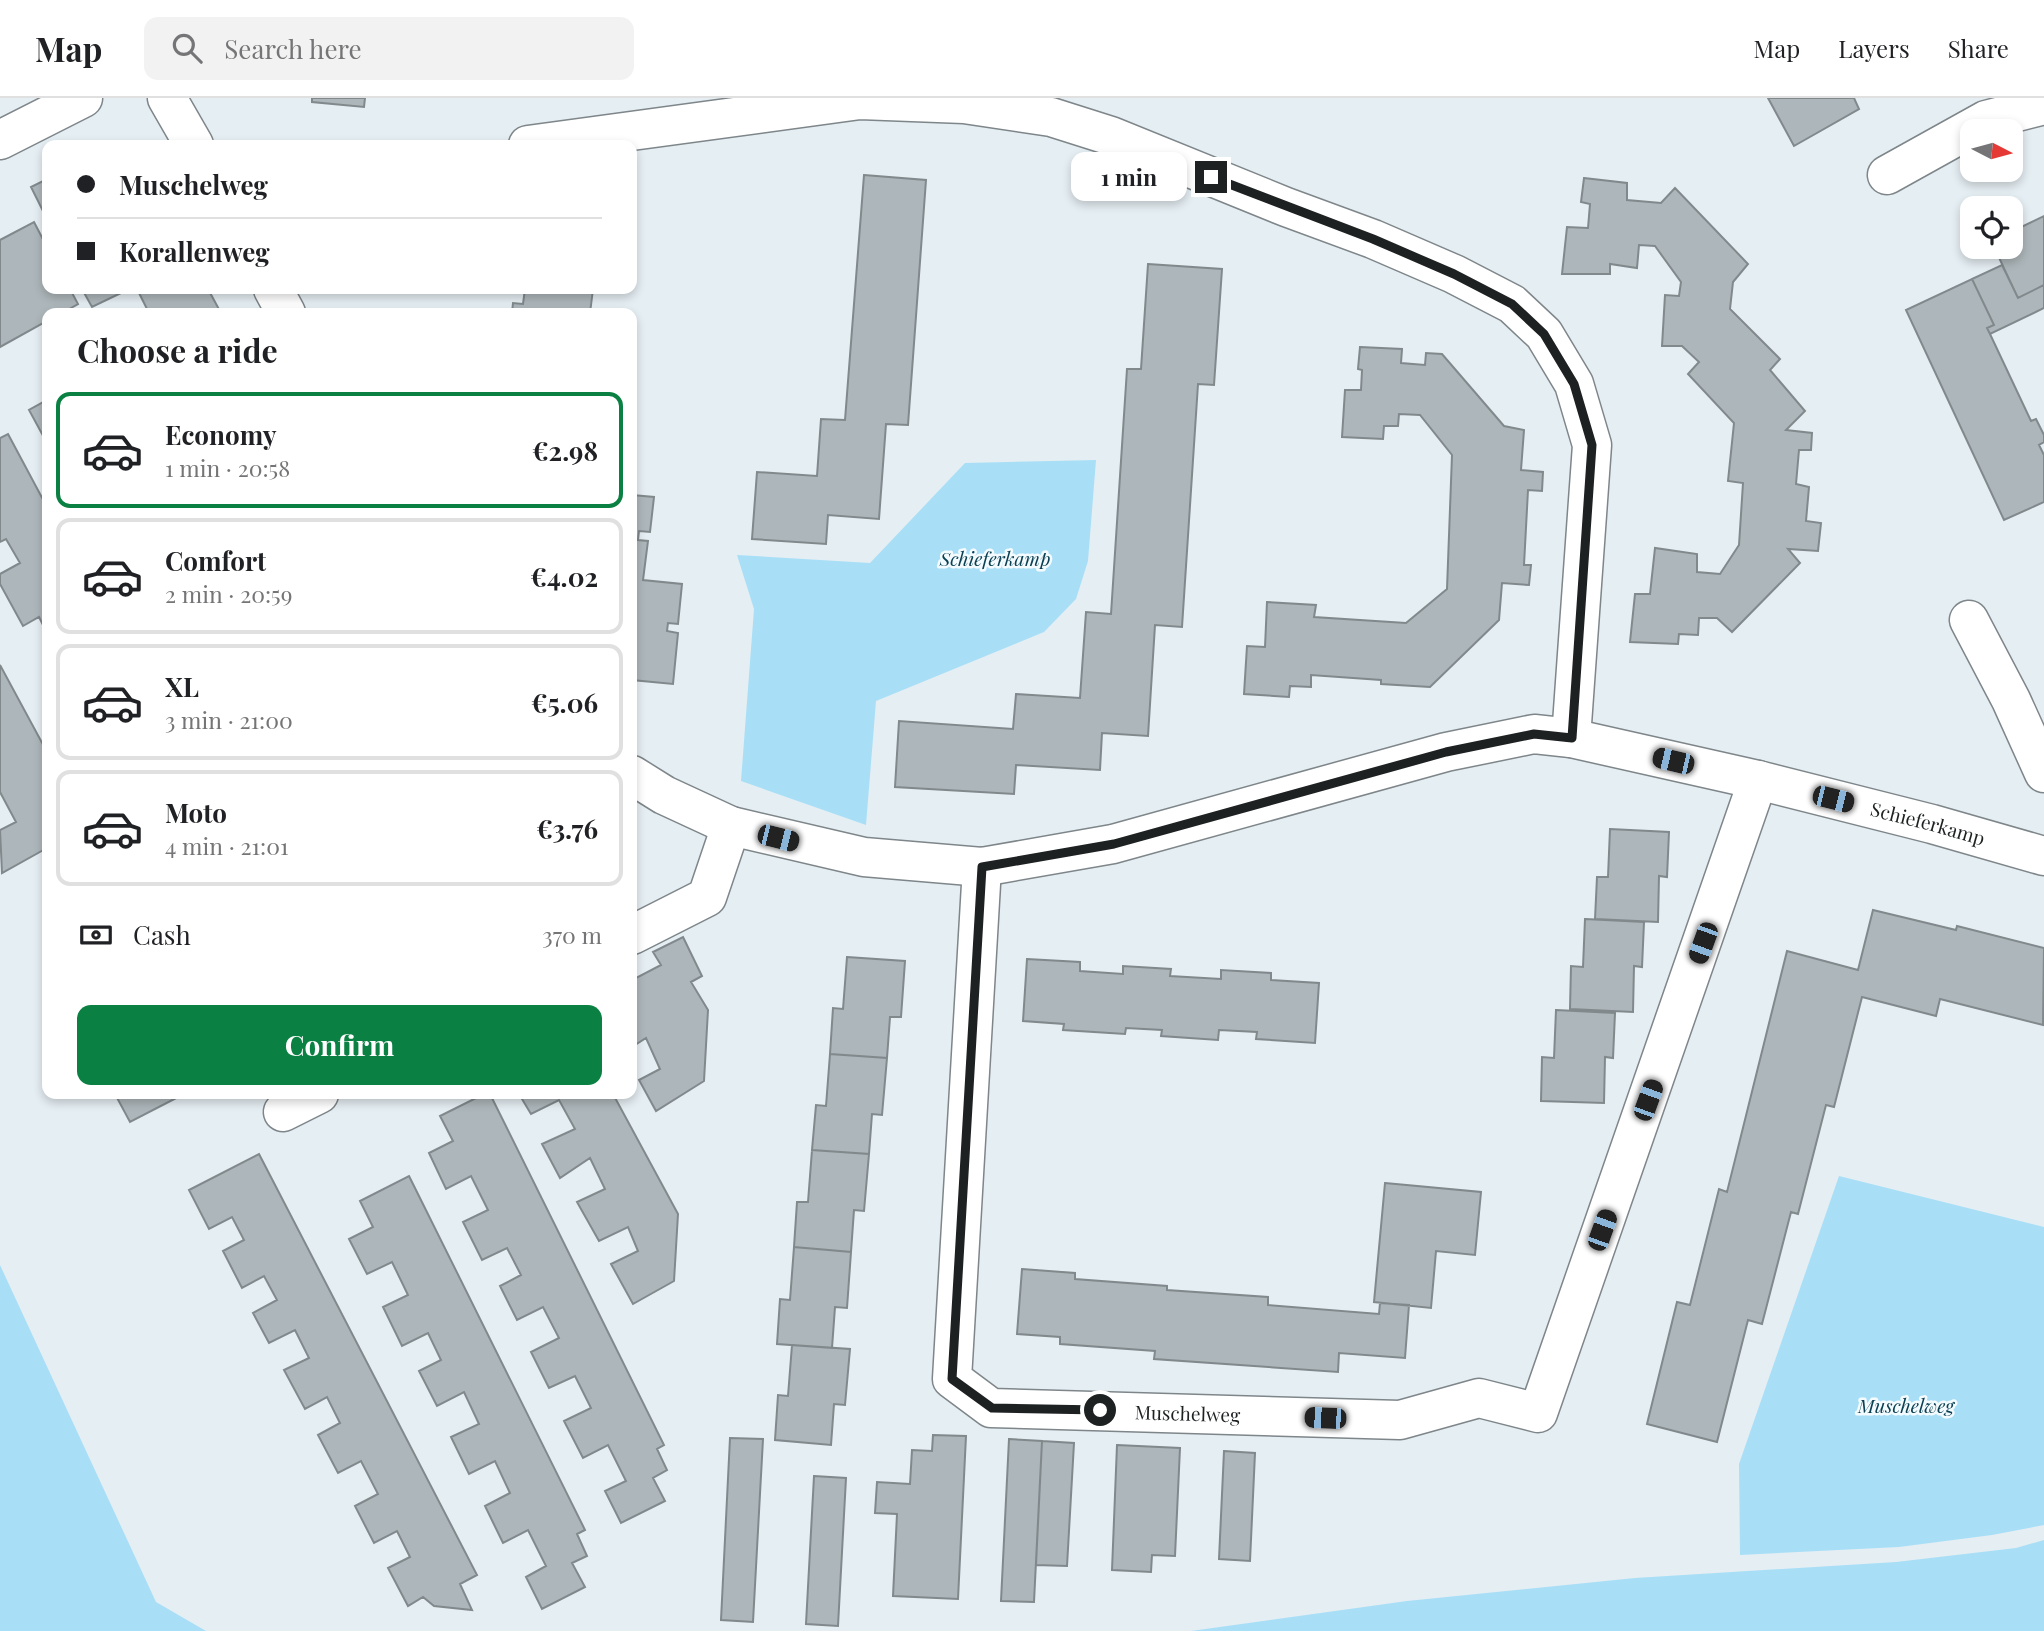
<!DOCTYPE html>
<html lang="en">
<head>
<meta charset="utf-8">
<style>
	body { margin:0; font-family:"Playfair Display",serif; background:#f2f2f2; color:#202124; height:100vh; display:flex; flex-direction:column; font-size:26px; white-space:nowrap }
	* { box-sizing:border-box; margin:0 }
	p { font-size:23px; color:#757577 }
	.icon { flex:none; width:38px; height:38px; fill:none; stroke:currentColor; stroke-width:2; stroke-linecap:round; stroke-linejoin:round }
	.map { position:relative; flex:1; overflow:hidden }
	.panel { position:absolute; left:42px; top:210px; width:595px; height:791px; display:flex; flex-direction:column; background:#fff; border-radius:14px; box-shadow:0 4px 10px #0003 }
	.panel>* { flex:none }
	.hud { position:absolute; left:42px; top:42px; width:595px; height:154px; border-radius:14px; box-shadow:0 4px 10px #0003; display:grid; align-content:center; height:154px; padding:0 35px; background:#fff }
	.needle { width:46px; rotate:96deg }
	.buttons { position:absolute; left:1960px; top:21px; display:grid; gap:14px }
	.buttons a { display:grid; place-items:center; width:63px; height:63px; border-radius:14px; background:#fff; box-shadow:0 4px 10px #0003; font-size:35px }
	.end { position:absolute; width:32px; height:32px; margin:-16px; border:9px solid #1d2122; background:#fff; box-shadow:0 0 0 4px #fff }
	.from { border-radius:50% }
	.bubble { position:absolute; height:49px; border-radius:14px; background:#fff; box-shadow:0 4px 10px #0003; font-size:23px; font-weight:700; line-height:49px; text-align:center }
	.car { position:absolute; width:21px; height:42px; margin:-21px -10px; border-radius:9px; box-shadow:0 0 5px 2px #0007; background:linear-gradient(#222 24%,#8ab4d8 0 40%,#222 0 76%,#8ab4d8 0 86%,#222 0) }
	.hud b { display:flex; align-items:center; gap:24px; height:66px; font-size:26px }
	.hud b+b { border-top:2px solid #e0e0e0 }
	.hud i { width:18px; height:18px; background:#202124 }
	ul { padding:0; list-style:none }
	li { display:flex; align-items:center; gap:21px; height:116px; margin:0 14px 10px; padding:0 21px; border:4px solid #e0e0e0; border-radius:14px }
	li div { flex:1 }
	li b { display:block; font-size:26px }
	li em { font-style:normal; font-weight:700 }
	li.current { border-color:#0b8043 }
	li>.icon { width:63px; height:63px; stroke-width:1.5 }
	h2 { padding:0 35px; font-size:32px; line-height:84px }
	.pay { display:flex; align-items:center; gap:18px; height:77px; padding:0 35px; font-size:26px }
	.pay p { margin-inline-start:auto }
	.button { display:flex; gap:14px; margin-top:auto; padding:14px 35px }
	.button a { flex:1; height:80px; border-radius:14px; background:#0b8043; color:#fff; font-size:28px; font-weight:700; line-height:80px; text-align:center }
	header { display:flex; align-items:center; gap:42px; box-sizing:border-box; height:98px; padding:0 35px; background:#fff; border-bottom:2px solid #e0e0e0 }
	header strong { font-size:33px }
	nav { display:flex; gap:38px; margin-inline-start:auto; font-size:24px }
	.search { width:490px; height:63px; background:#f2f2f2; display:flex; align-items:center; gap:18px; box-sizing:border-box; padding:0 24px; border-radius:14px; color:#757577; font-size:26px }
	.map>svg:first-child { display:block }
	.green { fill:#a8dff7 }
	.building { fill:#adb6ba; stroke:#81898d; stroke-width:2 }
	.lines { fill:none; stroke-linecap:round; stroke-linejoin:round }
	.minor-casing { stroke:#7e868a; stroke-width:41 }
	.minor { stroke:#fff; stroke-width:38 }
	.route { stroke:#1d2122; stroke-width:9 }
	.labels { text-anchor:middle; stroke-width:5; stroke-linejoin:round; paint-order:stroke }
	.park-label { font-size:19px; font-style:italic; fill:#0b4053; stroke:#f4fbff }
	.street-label { font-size:19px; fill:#1d2122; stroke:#f4fbff }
</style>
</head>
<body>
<header>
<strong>Map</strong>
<div class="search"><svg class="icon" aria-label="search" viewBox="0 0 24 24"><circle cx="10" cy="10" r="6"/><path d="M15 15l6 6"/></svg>Search here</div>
<nav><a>Map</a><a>Layers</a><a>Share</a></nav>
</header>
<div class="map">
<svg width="2044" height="1533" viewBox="0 0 2044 1533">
	<rect width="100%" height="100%" fill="#e5eef3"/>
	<path class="green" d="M 1096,362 L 1088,463 L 1076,501 L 1044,534 L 876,603 L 866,727 L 741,683 L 754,511 L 737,457 L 870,465 L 965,365 Z
		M 1839,1078 L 2044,1129 L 2044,1427 L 1992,1437 L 1899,1449 L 1740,1457 L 1739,1366 Z
		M 0,1167 L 156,1504 L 206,1533 L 0,1533 Z
		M 2044,1442 L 2044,1533 L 1191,1533 L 1407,1503 L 1635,1480 L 1896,1464 L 2016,1450 Z"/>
	<path class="building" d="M 312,0 L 365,0 L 364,9 L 312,4 Z
		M 1768,0 L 1854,0 L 1859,11 L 1794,48 Z
		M 864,77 L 926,82 L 908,327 L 886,326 L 879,421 L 828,417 L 826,446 L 752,441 L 757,374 L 817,378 L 821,321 L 845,322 Z
		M 1584,80 L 1627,85 L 1627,102 L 1661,105 L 1675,90 L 1748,166 L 1733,184 L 1730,211 L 1780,261 L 1770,272 L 1805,313 L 1786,332 L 1812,335 L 1811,352 L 1799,352 L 1796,386 L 1809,389 L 1806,423 L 1821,425 L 1818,453 L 1788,451 L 1800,465 L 1732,534 L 1717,520 L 1699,520 L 1698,537 L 1679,536 L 1678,546 L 1630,544 L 1635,496 L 1650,496 L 1655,450 L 1697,456 L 1697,474 L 1720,476 L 1739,447 L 1743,385 L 1728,383 L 1734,325 L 1688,276 L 1699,264 L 1682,248 L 1662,248 L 1665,197 L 1679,198 L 1681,184 L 1655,148 L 1639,147 L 1637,170 L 1610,166 L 1610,176 L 1562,176 L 1567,129 L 1588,130 L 1590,106 L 1581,104 Z
		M 47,81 L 47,121 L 31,89 Z
		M 2044,118 L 2044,187 L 2018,200 L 1994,149 L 2011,149 L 2011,134 Z
		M 34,124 L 47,149 L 47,191 L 70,191 L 78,206 L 62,215 L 47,215 L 47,223 L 0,249 L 0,142 Z
		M 1148,166 L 1222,171 L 1214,287 L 1198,286 L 1182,529 L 1155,527 L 1148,638 L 1102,635 L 1100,672 L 1016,667 L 1014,696 L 895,689 L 899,623 L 1013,631 L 1016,596 L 1080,600 L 1086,514 L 1111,516 L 1127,271 L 1141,271 Z
		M 2002,167 L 2018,200 L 2044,187 L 2044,210 L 1990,236 L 1987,230 L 1994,227 L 1972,181 Z
		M 1972,181 L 1994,227 L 1987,230 L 1990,236 L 2031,323 L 2036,321 L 2044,337 L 2044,344 L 2039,347 L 2044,357 L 2044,404 L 2004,422 L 1906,212 Z
		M 82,191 L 121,191 L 123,194 L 92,209 Z
		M 137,191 L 208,191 L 221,215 L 149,215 Z
		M 525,191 L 593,191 L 590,215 L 512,215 L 513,205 L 523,206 Z
		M 1360,249 L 1402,251 L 1401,265 L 1425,267 L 1426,255 L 1442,256 L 1504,328 L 1524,332 L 1521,372 L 1543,374 L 1542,393 L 1528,392 L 1524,467 L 1531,467 L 1529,487 L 1502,485 L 1499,522 L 1430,589 L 1381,586 L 1381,582 L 1311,577 L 1311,589 L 1290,588 L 1289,599 L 1244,596 L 1247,548 L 1265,549 L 1267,504 L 1316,507 L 1314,519 L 1406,525 L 1447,491 L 1452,357 L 1420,317 L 1399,316 L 1398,328 L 1384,328 L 1383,341 L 1342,339 L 1345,292 L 1361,292 L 1362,272 L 1358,271 Z
		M 47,302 L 47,345 L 29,312 Z
		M 8,336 L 47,409 L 47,535 L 39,519 L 23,528 L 0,486 L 0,476 L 20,465 L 6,441 L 0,444 L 0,340 Z
		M 632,397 L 654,399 L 650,434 L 639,433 L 638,442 L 648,443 L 643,482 L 682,486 L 678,526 L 668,525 L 667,533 L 678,535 L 673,586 L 632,582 Z
		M 0,567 L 47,654 L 47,750 L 2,775 L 0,732 L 16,724 L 0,694 Z
		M 1610,731 L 1669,734 L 1667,779 L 1659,778 L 1658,824 L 1595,821 L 1597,779 L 1608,779 Z
		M 1873,812 L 1956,832 L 1957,828 L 2044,850 L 2043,927 L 1940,901 L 1936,918 L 1862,899 L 1834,1009 L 1826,1007 L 1798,1116 L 1791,1114 L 1762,1226 L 1748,1222 L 1717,1344 L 1647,1326 L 1677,1204 L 1690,1207 L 1719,1091 L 1727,1094 L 1787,853 L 1858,872 Z
		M 1585,821 L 1644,824 L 1642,869 L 1634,868 L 1633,914 L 1570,911 L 1571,868 L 1583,869 Z
		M 683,839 L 702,878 L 691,884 L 708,912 L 704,983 L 656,1013 L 639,982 L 660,971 L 646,940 L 632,949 L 632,882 L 661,867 L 653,854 Z
		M 847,859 L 905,863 L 901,919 L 890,919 L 887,960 L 830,956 L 833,910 L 843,911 Z
		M 1027,861 L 1080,864 L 1080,873 L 1123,876 L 1123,868 L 1171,871 L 1170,878 L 1221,881 L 1221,872 L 1271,875 L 1271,882 L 1319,885 L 1315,945 L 1256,941 L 1257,934 L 1219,932 L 1218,942 L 1161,938 L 1162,932 L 1126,930 L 1125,936 L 1063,932 L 1064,926 L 1023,923 Z
		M 1556,912 L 1615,915 L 1613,960 L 1605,959 L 1604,1005 L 1541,1003 L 1542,959 L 1554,960 Z
		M 830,956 L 887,960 L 882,1017 L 872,1016 L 869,1056 L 812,1052 L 816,1007 L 826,1008 Z
		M 115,996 L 184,996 L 130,1024 Z
		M 484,996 L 490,996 L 664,1347 L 657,1351 L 667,1372 L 653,1380 L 665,1403 L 621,1425 L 605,1393 L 626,1383 L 608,1347 L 583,1360 L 564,1323 L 591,1310 L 575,1278 L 549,1290 L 531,1254 L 559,1240 L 543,1209 L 517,1222 L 500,1188 L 521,1177 L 507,1150 L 482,1162 L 463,1124 L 488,1112 L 471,1078 L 446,1091 L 429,1055 L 453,1043 L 440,1018 Z
		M 519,996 L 613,996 L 678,1116 L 674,1183 L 633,1206 L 611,1166 L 638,1153 L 628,1129 L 599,1143 L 577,1104 L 605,1091 L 590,1060 L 560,1080 L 542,1046 L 575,1031 L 559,1002 L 531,1016 Z
		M 812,1052 L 869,1056 L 864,1113 L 854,1112 L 851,1154 L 794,1149 L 797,1104 L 808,1104 Z
		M 259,1056 L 477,1477 L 460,1486 L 472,1512 L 434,1508 L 423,1499 L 408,1508 L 388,1470 L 410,1459 L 397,1433 L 374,1445 L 355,1408 L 378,1396 L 361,1363 L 338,1375 L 318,1337 L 340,1325 L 327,1299 L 305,1311 L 284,1272 L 309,1260 L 295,1232 L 269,1245 L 253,1215 L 277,1202 L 264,1178 L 242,1190 L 223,1153 L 244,1142 L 232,1119 L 209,1131 L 189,1092 Z
		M 409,1078 L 585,1432 L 577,1436 L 587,1458 L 572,1465 L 585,1489 L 542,1511 L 526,1479 L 546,1468 L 528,1432 L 503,1445 L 485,1408 L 510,1395 L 495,1363 L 469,1376 L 451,1339 L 479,1326 L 464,1294 L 437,1308 L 419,1273 L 441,1262 L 428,1235 L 402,1248 L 383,1209 L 408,1197 L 392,1164 L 367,1176 L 349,1141 L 373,1129 L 360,1103 Z
		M 1385,1085 L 1481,1094 L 1475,1157 L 1436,1153 L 1431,1210 L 1374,1204 Z
		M 794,1149 L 851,1154 L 847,1210 L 835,1209 L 832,1250 L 777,1246 L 780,1201 L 790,1202 Z
		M 1022,1171 L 1075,1175 L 1075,1181 L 1167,1188 L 1167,1192 L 1268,1199 L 1268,1207 L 1379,1216 L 1380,1205 L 1409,1207 L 1405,1260 L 1339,1255 L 1338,1274 L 1154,1261 L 1155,1253 L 1060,1246 L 1060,1239 L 1017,1236 Z
		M 792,1247 L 850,1251 L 845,1307 L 834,1306 L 831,1347 L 775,1342 L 778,1297 L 788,1298 Z
		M 933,1337 L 966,1338 L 958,1501 L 893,1498 L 897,1416 L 875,1415 L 877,1384 L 910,1386 L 912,1352 L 932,1353 Z
		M 730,1340 L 763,1341 L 753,1524 L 721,1522 Z
		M 1009,1341 L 1042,1343 L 1034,1504 L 1001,1503 Z
		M 1042,1343 L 1074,1345 L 1067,1468 L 1036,1467 Z
		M 1117,1347 L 1180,1350 L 1175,1458 L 1152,1457 L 1151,1474 L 1112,1472 Z
		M 1224,1353 L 1255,1355 L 1250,1463 L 1219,1461 Z
		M 814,1378 L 846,1380 L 838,1528 L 806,1526 Z"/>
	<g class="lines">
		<g class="minor-casing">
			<g id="minor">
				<path d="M 167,0 L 194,47"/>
				<path d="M 0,42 L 83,0"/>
				<path d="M 528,47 L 860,2 L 964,6 L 1051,19 L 1111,38 L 1286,109 L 1373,141 L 1454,176 L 1512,206 L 1544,236 L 1574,286 L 1592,347 L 1571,640"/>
				<path d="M 1887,77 L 1986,22 L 2044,7"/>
				<path d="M 273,191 L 286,215"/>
				<path d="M 1969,522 L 2011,602 L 2044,675"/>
				<path id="s1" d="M 632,677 L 664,697 L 731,728 L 864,759 L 982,769 L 1113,746 L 1446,654 L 1534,636 L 1571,640 L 1758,682 L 1932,726 L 2044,758"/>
				<path id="s2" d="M 982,769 L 952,1281 L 991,1310 L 1400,1322 L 1479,1300 L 1538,1315 L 1758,682"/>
				<path d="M 632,837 L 707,799 L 731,728"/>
				<path d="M 283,1014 L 319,996"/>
			</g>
		</g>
		<use href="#minor" class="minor"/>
	</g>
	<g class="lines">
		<path class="route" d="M 1100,1312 L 992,1310 L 952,1281 L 982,769 L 1114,746 L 1446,654 L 1534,636 L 1572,640 L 1592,347 L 1574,286 L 1544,236 L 1512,206 L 1454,176 L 1373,141 L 1211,79"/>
	</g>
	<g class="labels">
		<g class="park-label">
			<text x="995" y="468">Schieferkamp</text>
			<text x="1906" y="1315">Muschelweg</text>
		</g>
		<g class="street-label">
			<text dy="7" stroke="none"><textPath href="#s1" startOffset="1339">Schieferkamp</textPath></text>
			<text dy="7" stroke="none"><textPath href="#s2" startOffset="758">Muschelweg</textPath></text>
		</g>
	</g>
</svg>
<div class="buttons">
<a><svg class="needle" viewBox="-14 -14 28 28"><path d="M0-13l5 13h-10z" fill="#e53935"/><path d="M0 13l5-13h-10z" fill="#757577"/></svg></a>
<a><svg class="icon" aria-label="locate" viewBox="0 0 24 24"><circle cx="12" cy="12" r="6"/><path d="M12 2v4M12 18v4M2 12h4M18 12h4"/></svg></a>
</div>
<i class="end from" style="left:1100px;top:1312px"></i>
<i class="end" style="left:1211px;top:79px"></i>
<div class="bubble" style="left:1071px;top:54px;width:116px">1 min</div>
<i class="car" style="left:1673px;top:663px;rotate:283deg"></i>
<i class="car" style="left:1833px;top:701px;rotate:104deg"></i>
<i class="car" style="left:778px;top:740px;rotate:104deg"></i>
<i class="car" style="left:1703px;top:845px;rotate:200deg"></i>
<i class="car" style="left:1648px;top:1002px;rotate:20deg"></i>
<i class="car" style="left:1602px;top:1132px;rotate:20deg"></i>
<i class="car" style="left:1325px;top:1320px;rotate:272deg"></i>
<div class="hud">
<b><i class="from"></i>Muschelweg</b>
<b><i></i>Korallenweg</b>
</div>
<section class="panel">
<h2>Choose a ride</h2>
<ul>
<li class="current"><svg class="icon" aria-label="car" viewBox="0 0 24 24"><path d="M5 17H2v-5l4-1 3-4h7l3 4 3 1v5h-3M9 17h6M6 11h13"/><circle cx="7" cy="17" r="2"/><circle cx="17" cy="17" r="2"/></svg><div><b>Economy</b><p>1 min · 20:58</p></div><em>€2.98</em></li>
<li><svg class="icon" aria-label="car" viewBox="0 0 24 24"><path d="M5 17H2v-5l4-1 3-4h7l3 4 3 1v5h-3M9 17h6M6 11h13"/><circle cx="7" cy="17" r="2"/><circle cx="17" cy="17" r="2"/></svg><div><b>Comfort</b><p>2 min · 20:59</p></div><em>€4.02</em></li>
<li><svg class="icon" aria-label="car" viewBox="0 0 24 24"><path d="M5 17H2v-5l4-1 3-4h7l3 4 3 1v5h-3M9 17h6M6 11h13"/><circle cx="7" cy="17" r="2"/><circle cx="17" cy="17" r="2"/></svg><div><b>XL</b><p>3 min · 21:00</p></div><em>€5.06</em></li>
<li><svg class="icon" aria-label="car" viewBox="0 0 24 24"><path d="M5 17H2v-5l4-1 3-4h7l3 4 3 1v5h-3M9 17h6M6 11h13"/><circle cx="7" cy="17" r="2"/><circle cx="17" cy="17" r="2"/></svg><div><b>Moto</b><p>4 min · 21:01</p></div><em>€3.76</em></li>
</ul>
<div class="pay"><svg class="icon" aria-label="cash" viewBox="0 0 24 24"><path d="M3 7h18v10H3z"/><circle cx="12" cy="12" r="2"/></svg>Cash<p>370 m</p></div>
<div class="button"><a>Confirm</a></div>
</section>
</div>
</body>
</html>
